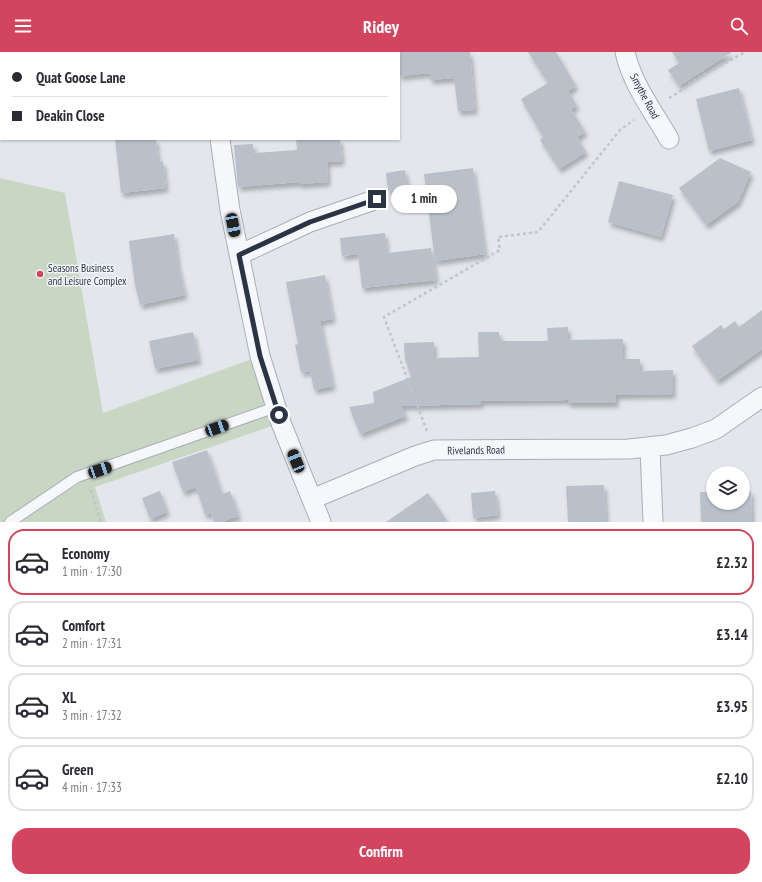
<!DOCTYPE html>
<html lang="en">
<head>
<meta charset="utf-8">
<style>
	body { margin:0; font-family:"PT Sans Narrow",sans-serif; background:#f7f7f7; color:#2b2b33; height:100vh; display:flex; flex-direction:column; font-size:15px; white-space:nowrap }
	* { box-sizing:border-box; margin:0 }
	p { font-size:13px; color:#7c7c81 }
	.icon { flex:none; width:22px; height:22px; fill:none; stroke:currentColor; stroke-width:2; stroke-linecap:round; stroke-linejoin:round }
	.map { position:relative; height:470px; overflow:hidden }
	.details { display:flex; flex-direction:column; background:#fff; flex:1 }
	.details>* { flex:none }
	.banner { position:absolute; left:0px; top:0px; width:400px; height:88px; box-shadow:0 1px 3px #0004; display:grid; align-content:center; height:88px; padding:0 12px; background:#fff }
	.tools { position:absolute; left:706px; top:414px; display:grid; gap:8px }
	.tools a { display:grid; place-items:center; width:44px; height:44px; border-radius:50%; background:#fff; box-shadow:0 1px 3px #0004; font-size:20px }
	.end { position:absolute; width:18px; height:18px; margin:-9px; border:5px solid #2a3445; background:#fff; box-shadow:0 0 0 2px #fff }
	.from { border-radius:50% }
	.bubble { position:absolute; height:28px; border-radius:14px; background:#fff; box-shadow:0 1px 3px #0004; font-size:13px; font-weight:800; line-height:28px; text-align:center }
	.car { position:absolute; width:12px; height:24px; margin:-12px -6px; border-radius:5px; box-shadow:0 0 3px 1px #0007; background:linear-gradient(#222 24%,#8ab4d8 0 40%,#222 0 76%,#8ab4d8 0 86%,#222 0) }
	.banner b { display:flex; align-items:center; gap:14px; height:38px; font-size:15px }
	.banner b+b { border-top:1px solid #e1e1e2 }
	.banner i { width:10px; height:10px; background:#2b2b33 }
	ul { padding:7px 0 0; list-style:none }
	li { display:flex; align-items:center; gap:12px; height:66px; margin:0 8px 6px; padding:0 4px; border:2px solid #e1e1e2; border-radius:16px }
	li div { flex:1 }
	li b { display:block; font-size:15px }
	li em { font-style:normal; font-weight:800 }
	li.selected { border-color:#d3455e }
	li>.icon { width:36px; height:36px; stroke-width:1.5 }
	.button { display:flex; gap:8px; margin-top:auto; padding:8px 12px }
	.button a { flex:1; height:46px; border-radius:16px; background:#d3455e; color:#fff; font-size:16px; font-weight:800; line-height:46px; text-align:center }
	header { display:flex; justify-content:space-between; align-items:center; height:52px; padding:0 12px; background:#d3455e; color:#fff; font-size:18px; font-weight:800 }
	.map>svg:first-child { display:block }
	.pitch { fill:#c9d6c4 }
	.building { fill:#bac0ca; filter:url(#shadow) }
	.lines { fill:none; stroke-linecap:round; stroke-linejoin:round }
	.service-casing { stroke:#a8aeb7; stroke-width:12 }
	.minor-casing { stroke:#a8aeb7; stroke-width:21 }
	.path { stroke:#c1c4cb; stroke-width:2.5; stroke-dasharray:3 3; stroke-linecap:butt }
	.service { stroke:#f6f7fa; stroke-width:10 }
	.minor { stroke:#f6f7fa; stroke-width:19 }
	.route { stroke:#2a3445; stroke-width:5 }
	.poi-dot { fill:#d3455e; stroke:#f3f5f9; stroke-width:1.5 }
	.labels { text-anchor:middle; stroke-width:3; stroke-linejoin:round; paint-order:stroke }
	.street-label { font-size:11px; fill:#2a3445; stroke:#f3f5f9 }
	.poi-label { font-size:11px; fill:#2a3445; stroke:#f3f5f9; text-anchor:start }
</style>
</head>
<body>
<header><svg class="icon" aria-label="menu" viewBox="0 0 24 24"><path d="M4 6h16M4 12h16M4 18h16"/></svg>Ridey<svg class="icon" aria-label="search" viewBox="0 0 24 24"><circle cx="10" cy="10" r="6"/><path d="M15 15l6 6"/></svg></header>
<div class="map">
<svg width="762" height="470" viewBox="0 0 762 470">
	<defs>
		<filter id="shadow"><feDropShadow dx="2.5" dy="4.5" stdDeviation="2" flood-color="#0004"/></filter>
	</defs>
	<rect width="100%" height="100%" fill="#e3e7ec"/>
	<path class="pitch" d="M 0,126 L 65,141 L 103,361 L 260,304 L 281,371 L 95,435 L 106,470 L 0,470 Z"/>
	<path class="building" d="M 399,0 L 470,0 L 475,58 L 458,59 L 454,26 L 430,28 L 430,21 L 399,24 Z
		M 528,0 L 556,0 L 576,34 L 568,39 L 577,54 L 571,57 L 585,80 L 577,85 L 586,100 L 559,117 L 540,88 L 543,85 L 521,47 L 548,31 Z
		M 672,0 L 732,0 L 679,34 L 668,18 L 679,11 Z
		M 739,36 L 752,88 L 709,99 L 696,47 Z
		M 115,87 L 156,87 L 158,110 L 163,109 L 166,136 L 121,141 Z
		M 296,87 L 340,87 L 342,109 L 327,110 L 328,130 L 300,132 L 299,130 L 238,135 L 234,93 L 253,92 L 254,101 L 297,98 Z
		M 720,106 L 751,120 L 738,150 L 706,173 L 679,136 Z
		M 473,116 L 485,202 L 435,209 L 424,122 Z
		M 405,118 L 408,137 L 388,139 L 386,121 Z
		M 619,129 L 673,143 L 661,185 L 608,170 Z
		M 385,181 L 387,201 L 431,196 L 436,228 L 362,236 L 358,202 L 342,204 L 340,186 Z
		M 174,182 L 178,213 L 185,243 L 140,253 L 135,233 L 129,189 Z
		M 325,223 L 333,267 L 320,269 L 333,334 L 314,338 L 310,319 L 301,320 L 295,293 L 298,292 L 286,230 Z
		M 762,258 L 762,297 L 717,329 L 692,294 L 721,273 L 724,277 L 735,269 L 739,275 Z
		M 568,275 L 568,288 L 623,287 L 623,307 L 640,307 L 640,319 L 673,318 L 673,342 L 616,343 L 616,351 L 568,351 L 568,348 L 481,349 L 481,352 L 401,354 L 406,364 L 360,382 L 349,355 L 374,351 L 373,340 L 411,325 L 405,307 L 404,291 L 434,290 L 434,306 L 479,305 L 478,280 L 499,280 L 500,289 L 548,289 L 547,276 Z
		M 193,280 L 199,308 L 155,317 L 149,289 Z
		M 207,398 L 222,442 L 230,439 L 239,464 L 220,470 L 214,470 L 211,461 L 205,463 L 196,435 L 183,440 L 172,410 Z
		M 604,433 L 606,470 L 568,470 L 566,434 Z
		M 160,439 L 167,460 L 150,467 L 142,446 Z
		M 495,439 L 498,463 L 473,466 L 471,441 Z
		M 743,439 L 751,439 L 752,470 L 701,470 L 700,440 L 713,440 L 713,451 L 743,451 Z
		M 428,441 L 448,470 L 386,470 Z"/>
	<g class="lines">
		<g class="service-casing">
			<path id="service" d="M 10,470 L 77,425 L 276,355"/>
		</g>
		<g class="minor-casing">
			<path id="minor" d="M 212,0 L 212,1
				M 625,0 C 632,32 653,59 669,87
				M 220,87 L 230,158 L 260,304 L 281,371 L 321,470
				M 239,203 L 310,170 L 377,147
				M 650,396 L 653,470
				M 312,447 L 415,404 L 434,398 L 629,397 L 666,393 L 692,386 L 716,377 L 762,345"/>
		</g>
		<path class="path" d="M 669,46 L 679,40 L 693,29 L 745,0
			M 427,379 L 384,265 L 500,198 L 498,185 L 538,180 L 620,78 L 634,68
			M 91,438 L 101,470"/>
		<use href="#service" class="service"/>
		<use href="#minor" class="minor"/>
	</g>
	<g class="lines">
		<path class="route" d="M 279,363 L 260,304 L 239,203 L 310,170 L 377,147"/>
	</g>
	<circle class="poi-dot" cx="40" cy="222" r="4"/>
	<g class="labels">
		<g class="street-label">
			<text transform="translate(645 44) rotate(62)" y="4">Smythe Road</text>
			<text transform="translate(476 398) rotate(-1)" y="4">Rivelands Road</text>
		</g>
		<g class="poi-label">
			<text x="48" y="220">Seasons Business<tspan x="48" dy="13">and Leisure Complex</tspan></text>
		</g>
	</g>
</svg>
<div class="tools">
<a><svg class="icon" aria-label="layers" viewBox="0 0 24 24"><path d="M12 4l9 5-9 5-9-5zM3 14l9 5 9-5"/></svg></a>
</div>
<i class="end from" style="left:279px;top:363px"></i>
<i class="end" style="left:377px;top:147px"></i>
<div class="bubble" style="left:391px;top:133px;width:66px">1 min</div>
<i class="car" style="left:233px;top:173px;rotate:169deg"></i>
<i class="car" style="left:217px;top:376px;rotate:70deg"></i>
<i class="car" style="left:296px;top:409px;rotate:338deg"></i>
<i class="car" style="left:100px;top:418px;rotate:71deg"></i>
<div class="banner">
<b><i class="from"></i>Quat Goose Lane</b>
<b><i></i>Deakin Close</b>
</div>
</div>
<section class="details">
<ul>
<li class="selected"><svg class="icon" aria-label="car" viewBox="0 0 24 24"><path d="M5 17H2v-5l4-1 3-4h7l3 4 3 1v5h-3M9 17h6M6 11h13"/><circle cx="7" cy="17" r="2"/><circle cx="17" cy="17" r="2"/></svg><div><b>Economy</b><p>1 min · 17:30</p></div><em>£2.32</em></li>
<li><svg class="icon" aria-label="car" viewBox="0 0 24 24"><path d="M5 17H2v-5l4-1 3-4h7l3 4 3 1v5h-3M9 17h6M6 11h13"/><circle cx="7" cy="17" r="2"/><circle cx="17" cy="17" r="2"/></svg><div><b>Comfort</b><p>2 min · 17:31</p></div><em>£3.14</em></li>
<li><svg class="icon" aria-label="car" viewBox="0 0 24 24"><path d="M5 17H2v-5l4-1 3-4h7l3 4 3 1v5h-3M9 17h6M6 11h13"/><circle cx="7" cy="17" r="2"/><circle cx="17" cy="17" r="2"/></svg><div><b>XL</b><p>3 min · 17:32</p></div><em>£3.95</em></li>
<li><svg class="icon" aria-label="car" viewBox="0 0 24 24"><path d="M5 17H2v-5l4-1 3-4h7l3 4 3 1v5h-3M9 17h6M6 11h13"/><circle cx="7" cy="17" r="2"/><circle cx="17" cy="17" r="2"/></svg><div><b>Green</b><p>4 min · 17:33</p></div><em>£2.10</em></li>
</ul>
<div class="button"><a>Confirm</a></div>
</section>
</body>
</html>
